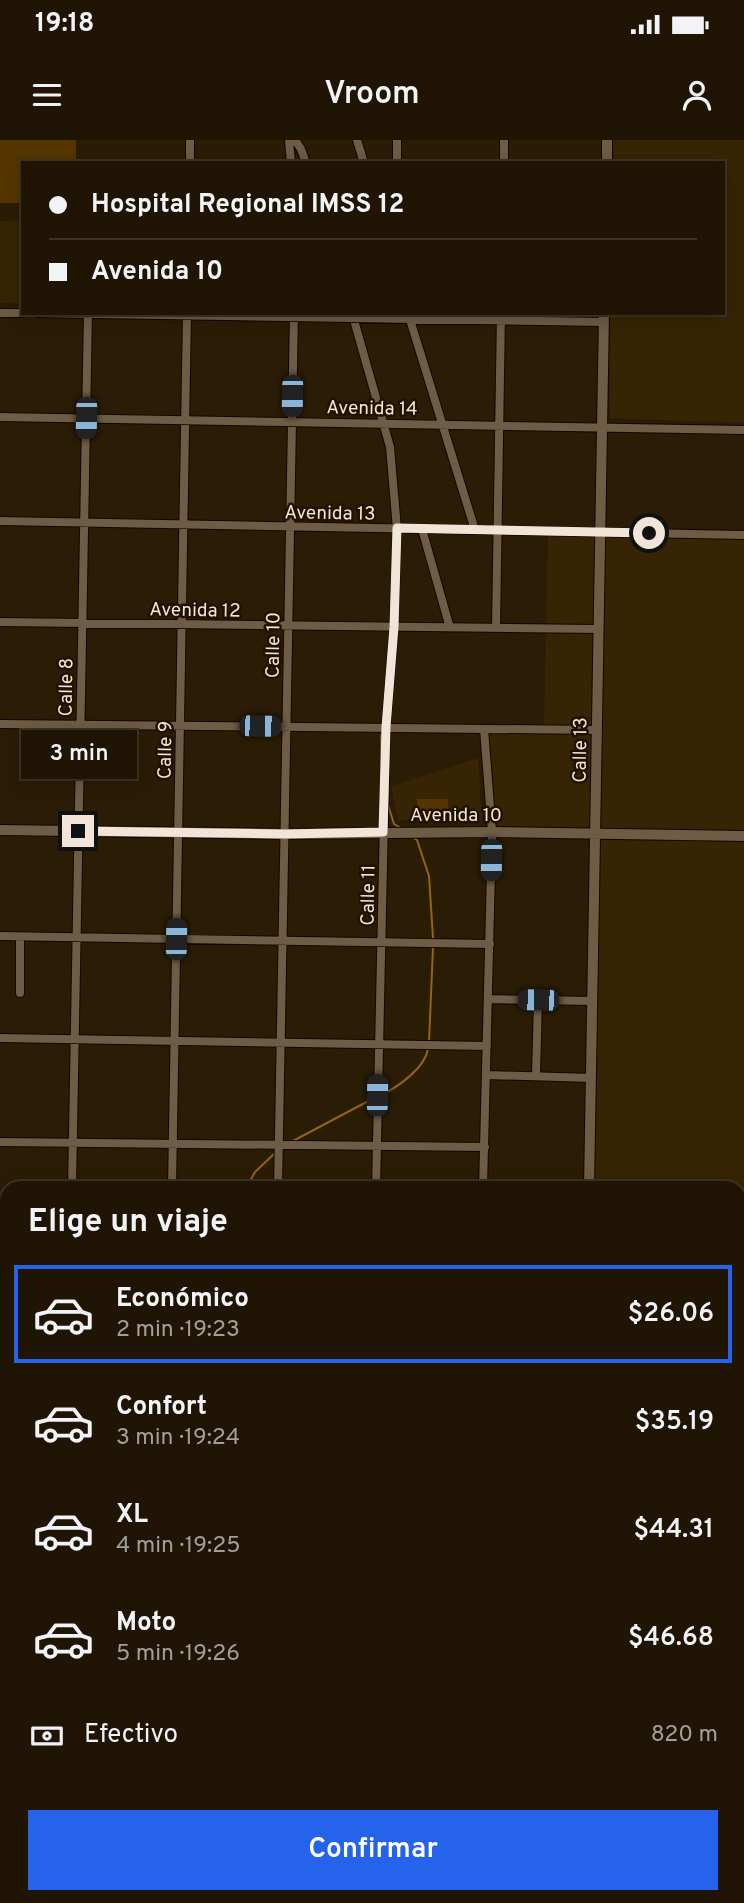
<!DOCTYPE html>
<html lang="es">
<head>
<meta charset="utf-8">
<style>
	body { margin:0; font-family:Overpass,sans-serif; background:#2d2213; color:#f1f3f6; height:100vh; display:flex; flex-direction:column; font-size:26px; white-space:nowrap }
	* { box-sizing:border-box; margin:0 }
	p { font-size:23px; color:#a29f9a }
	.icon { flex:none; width:38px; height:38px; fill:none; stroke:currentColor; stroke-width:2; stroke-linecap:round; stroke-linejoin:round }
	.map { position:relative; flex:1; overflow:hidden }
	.panel { position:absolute; left:0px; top:1041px; width:746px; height:723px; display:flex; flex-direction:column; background:#201504; border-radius:21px 21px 0 0; box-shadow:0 4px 18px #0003,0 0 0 2px #3d3426 }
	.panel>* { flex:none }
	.guide { position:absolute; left:21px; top:21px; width:704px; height:154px; border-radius:0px; box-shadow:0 4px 18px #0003,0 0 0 2px #3d3426; display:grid; align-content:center; height:154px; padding:0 28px; background:#201504 }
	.end { position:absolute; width:32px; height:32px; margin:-16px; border:9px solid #f0e5d8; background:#111; box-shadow:0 0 0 4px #111 }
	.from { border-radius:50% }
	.bubble { position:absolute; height:49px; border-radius:0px; background:#201504; box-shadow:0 4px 18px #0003,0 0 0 2px #3d3426; font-size:23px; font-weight:600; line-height:49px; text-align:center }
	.car { position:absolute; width:21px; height:42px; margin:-21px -10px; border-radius:9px; box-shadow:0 0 5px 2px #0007; background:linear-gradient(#222 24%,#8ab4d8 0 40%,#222 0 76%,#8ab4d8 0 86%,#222 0) }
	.guide b { display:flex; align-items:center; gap:24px; height:66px; font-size:26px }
	.guide b+b { border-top:2px solid #3d3426 }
	.guide i { width:18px; height:18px; background:#f1f3f6 }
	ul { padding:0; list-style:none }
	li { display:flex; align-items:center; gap:21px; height:98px; margin:0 14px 10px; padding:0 14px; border:4px solid transparent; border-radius:0px }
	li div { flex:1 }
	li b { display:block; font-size:26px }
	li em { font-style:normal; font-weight:600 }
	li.on { border-color:#2563eb }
	li>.icon { width:63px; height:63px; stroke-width:1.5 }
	h2 { padding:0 28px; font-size:32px; line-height:84px }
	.pay { display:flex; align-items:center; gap:18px; height:77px; padding:0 28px; font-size:26px }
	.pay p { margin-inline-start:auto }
	.cta { display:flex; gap:14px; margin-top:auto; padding:14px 28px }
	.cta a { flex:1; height:80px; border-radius:0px; background:#2563eb; color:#fff; font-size:28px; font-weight:600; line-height:80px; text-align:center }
	.status { display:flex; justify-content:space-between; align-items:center; height:49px; padding:0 35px; background:#201504; direction:ltr }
	.status svg { height:19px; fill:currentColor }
	header { display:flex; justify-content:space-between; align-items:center; height:91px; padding:0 28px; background:#201504; font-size:32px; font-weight:600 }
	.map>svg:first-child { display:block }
	.built { fill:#372405 }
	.green { fill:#553601 }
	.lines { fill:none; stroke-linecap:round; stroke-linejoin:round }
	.stream { stroke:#926417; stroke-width:2 }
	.street-casing { stroke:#130600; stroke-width:10 }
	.secondary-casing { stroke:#130600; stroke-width:12 }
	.primary-casing { stroke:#130600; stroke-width:14 }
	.street { stroke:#6e5c44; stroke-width:8 }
	.secondary { stroke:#6e5c44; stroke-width:10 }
	.primary { stroke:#b4801b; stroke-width:12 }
	.route { stroke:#f0e5d8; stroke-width:9 }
	.labels { text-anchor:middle; stroke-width:5; stroke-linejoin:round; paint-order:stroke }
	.street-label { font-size:19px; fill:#f0e5d8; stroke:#211200 }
</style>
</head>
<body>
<div class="status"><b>19:18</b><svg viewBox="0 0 49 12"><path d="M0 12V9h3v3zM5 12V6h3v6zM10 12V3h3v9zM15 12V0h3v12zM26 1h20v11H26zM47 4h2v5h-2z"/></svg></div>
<header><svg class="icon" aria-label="menu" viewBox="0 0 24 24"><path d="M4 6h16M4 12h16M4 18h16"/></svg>Vroom<svg class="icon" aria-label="person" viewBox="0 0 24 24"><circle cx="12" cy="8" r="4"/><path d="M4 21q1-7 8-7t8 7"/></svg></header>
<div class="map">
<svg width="744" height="1763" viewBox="0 0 744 1763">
	<rect width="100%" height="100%" fill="#2b1c05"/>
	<path class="built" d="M 608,0 L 744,0 L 744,283 L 610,278 L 609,173 L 723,173 L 723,23 L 608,23 Z
		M 0,81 L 23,81 L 23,163 L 0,163 Z
		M 548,392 L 744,395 L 744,696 L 492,692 L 484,589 L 544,589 Z
		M 478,618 L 482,682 L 398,680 L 391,646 Z
		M 598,699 L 744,701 L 744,1111 L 739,1111 L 738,1048 L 595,1048 Z"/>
	<path class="green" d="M 0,0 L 76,0 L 76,23 L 23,23 L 23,63 L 0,63 Z
		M 417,659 L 448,659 L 448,676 L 417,676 Z
		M 738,1234 L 744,1266 L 744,1328 L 739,1329 Z"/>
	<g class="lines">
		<path class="stream" d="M 381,595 L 381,622
			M 388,665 L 394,684 L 399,687
			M 412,697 L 417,700 L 429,736 L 433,798
			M 429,903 L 433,807
			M 381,955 C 398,947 425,928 428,909
			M 291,1002 L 376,957
			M 246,1048 L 255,1032 L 275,1013
			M 600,1757 L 606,1763"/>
		<g class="street-casing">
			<path id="street" d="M 289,0 L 291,23
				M 295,0 L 301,9 L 306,23
				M 357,0 L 364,23
				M 190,23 L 190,0
				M 397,23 L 397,0
				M 504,23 L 504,0
				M 0,173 L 23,173
				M 38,173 L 604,182
				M 352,173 L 390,307 L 397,389 L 394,487 L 386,587 L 376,1048
				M 408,173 L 475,390
				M 0,277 L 744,290
				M 0,381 L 744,395
				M 422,389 L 450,488
				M 0,482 L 599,489
				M 496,488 L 501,173
				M 0,584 L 597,590
				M 0,796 L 490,804
				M 20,853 L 20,797
				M 488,859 L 593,861
				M 0,898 L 487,906
				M 487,935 L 592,938
				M 536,936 L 538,860
				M 0,1002 L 485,1007
				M 72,1048 L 88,173
				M 172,1048 L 187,173
				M 278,1048 L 294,173
				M 483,1048 L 492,692 L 484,589
				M 738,1185 L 744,1217
				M 0,1210 L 7,1211
				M 0,1312 L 7,1313
				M 0,1417 L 7,1418
				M 738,1583 L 744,1583
				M 738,1638 L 744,1638
				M 0,1671 L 3,1626
				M 738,1676 L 744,1707
				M 738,1735 L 744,1735
				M 0,1747 L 7,1750
				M 31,1757 L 51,1763
				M 120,1757 L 138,1763
				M 225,1757 L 243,1763
				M 268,1757 L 268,1763
				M 331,1757 L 338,1759
				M 371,1757 L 372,1763
				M 566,1757 L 577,1763
				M 675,1757 L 676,1763
				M 159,1763 L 159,1757"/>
		</g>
		<g class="secondary-casing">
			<path id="secondary" d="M 607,23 L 607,0
				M 0,690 L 285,694 L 492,692 L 744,696
				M 589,1048 L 604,173
				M 738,1486 L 744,1485
				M 0,1523 L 7,1523"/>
		</g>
		<g class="primary-casing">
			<path id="primary" d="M 0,1107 L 7,1107
				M 738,1114 L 744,1114
				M 738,1123 L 744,1123"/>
		</g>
		<use href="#street" class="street"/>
		<use href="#secondary" class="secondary"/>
		<use href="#primary" class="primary"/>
	</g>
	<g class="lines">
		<path class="route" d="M 78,691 L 285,694 L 383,692 L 386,587 L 394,487 L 397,388 L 649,393"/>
	</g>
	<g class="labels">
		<g class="street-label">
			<text transform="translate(372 267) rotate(1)" y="7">Avenida 14</text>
			<text transform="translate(330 372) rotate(1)" y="7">Avenida 13</text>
			<text transform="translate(195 469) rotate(1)" y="7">Avenida 12</text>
			<text transform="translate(272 505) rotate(-89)" y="7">Calle 10</text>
			<text transform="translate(65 547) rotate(-89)" y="7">Calle 8</text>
			<text transform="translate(164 610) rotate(-89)" y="7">Calle 9</text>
			<text transform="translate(579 610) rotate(-89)" y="7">Calle 13</text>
			<text x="456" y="681">Avenida 10</text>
			<text transform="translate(367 755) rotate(-89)" y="7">Calle 11</text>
		</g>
	</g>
</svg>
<i class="end from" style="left:649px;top:393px"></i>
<i class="end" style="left:78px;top:691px"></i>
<div class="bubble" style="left:21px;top:590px;width:116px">3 min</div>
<i class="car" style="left:292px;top:256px;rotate:181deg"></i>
<i class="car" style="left:86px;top:278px;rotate:181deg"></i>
<i class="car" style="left:260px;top:586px;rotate:91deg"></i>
<i class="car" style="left:491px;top:720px;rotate:181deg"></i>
<i class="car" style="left:176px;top:799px;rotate:1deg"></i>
<i class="car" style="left:538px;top:860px;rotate:271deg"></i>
<i class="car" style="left:377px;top:955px;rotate:1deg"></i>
<div class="guide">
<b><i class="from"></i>Hospital Regional IMSS 12</b>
<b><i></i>Avenida 10</b>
</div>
<section class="panel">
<h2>Elige un viaje</h2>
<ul>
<li class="on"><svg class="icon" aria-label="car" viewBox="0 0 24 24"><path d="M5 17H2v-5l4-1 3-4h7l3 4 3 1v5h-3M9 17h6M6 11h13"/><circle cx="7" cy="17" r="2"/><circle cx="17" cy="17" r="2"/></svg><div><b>Económico</b><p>2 min · 19:23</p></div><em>$26.06</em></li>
<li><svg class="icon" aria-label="car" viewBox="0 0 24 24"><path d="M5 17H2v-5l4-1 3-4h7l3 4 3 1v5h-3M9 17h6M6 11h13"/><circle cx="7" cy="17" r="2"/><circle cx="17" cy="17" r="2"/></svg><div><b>Confort</b><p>3 min · 19:24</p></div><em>$35.19</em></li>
<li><svg class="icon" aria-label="car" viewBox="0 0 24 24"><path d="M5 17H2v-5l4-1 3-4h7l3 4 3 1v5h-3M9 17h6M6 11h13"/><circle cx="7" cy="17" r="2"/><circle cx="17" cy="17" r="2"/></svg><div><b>XL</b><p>4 min · 19:25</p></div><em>$44.31</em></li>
<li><svg class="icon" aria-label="car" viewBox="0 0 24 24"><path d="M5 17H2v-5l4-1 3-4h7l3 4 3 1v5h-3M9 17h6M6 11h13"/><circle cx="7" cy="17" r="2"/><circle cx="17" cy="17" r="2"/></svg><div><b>Moto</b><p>5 min · 19:26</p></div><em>$46.68</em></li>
</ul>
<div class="pay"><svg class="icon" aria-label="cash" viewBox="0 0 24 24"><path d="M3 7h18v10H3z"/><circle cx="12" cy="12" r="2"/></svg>Efectivo<p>820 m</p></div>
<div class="cta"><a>Confirmar</a></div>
</section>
</div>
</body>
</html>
